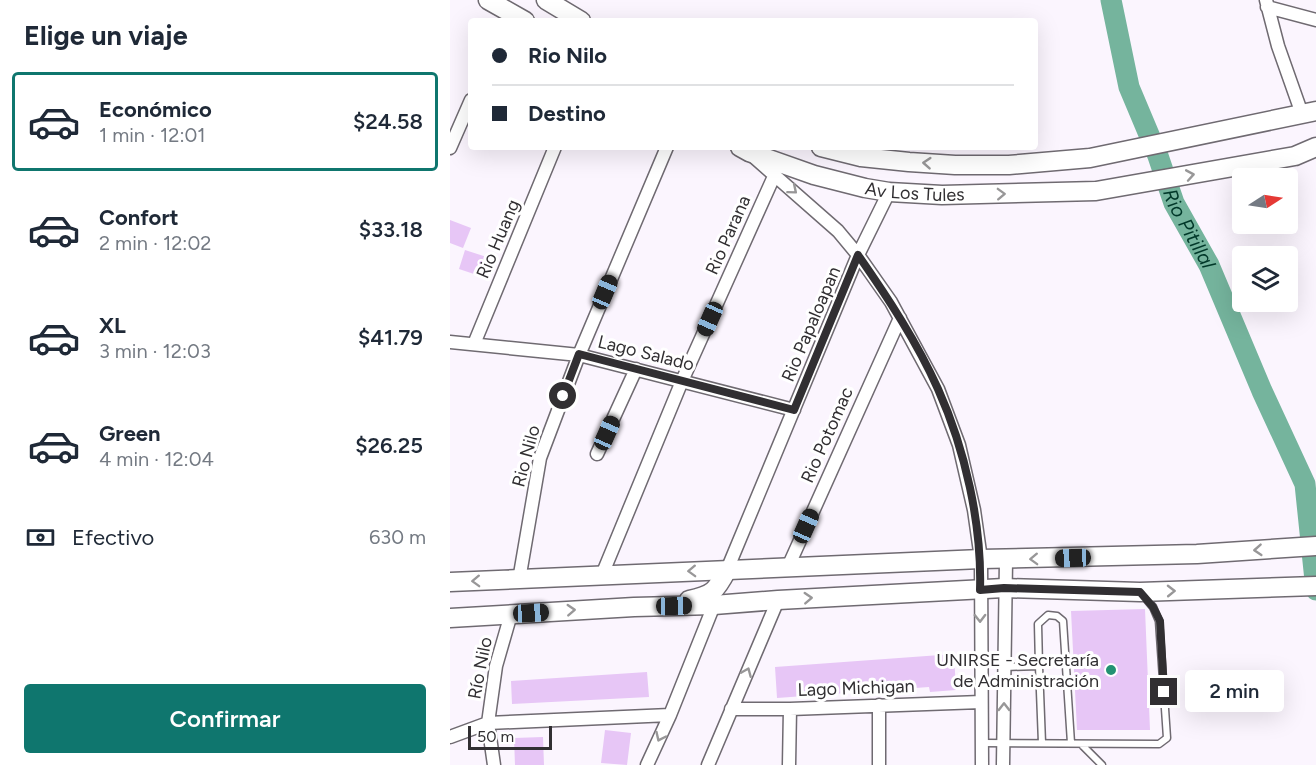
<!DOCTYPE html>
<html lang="es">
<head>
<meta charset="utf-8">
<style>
	body { margin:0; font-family:Figtree,sans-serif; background:#f2f2f3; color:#1f2937; height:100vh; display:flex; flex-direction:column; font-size:22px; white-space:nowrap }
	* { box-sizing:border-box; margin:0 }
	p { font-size:20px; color:#747a83 }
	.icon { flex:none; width:33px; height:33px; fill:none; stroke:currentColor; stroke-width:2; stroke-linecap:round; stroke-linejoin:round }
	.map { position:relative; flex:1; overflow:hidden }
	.panel { display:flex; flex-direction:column; background:#fff; width:450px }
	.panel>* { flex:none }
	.top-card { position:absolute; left:18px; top:18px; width:570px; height:132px; border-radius:6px; box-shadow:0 6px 24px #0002; display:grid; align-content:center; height:132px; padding:0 24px; background:#fff }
	.needle { width:39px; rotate:78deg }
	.controls { position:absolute; left:782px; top:168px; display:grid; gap:12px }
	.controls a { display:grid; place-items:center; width:66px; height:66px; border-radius:6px; background:#fff; box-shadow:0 6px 24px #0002; font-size:30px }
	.scale { position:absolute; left:18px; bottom:15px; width:84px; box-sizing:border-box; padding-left:6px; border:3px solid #312f32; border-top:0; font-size:16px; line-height:21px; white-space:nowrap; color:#312f32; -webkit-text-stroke:4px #fff; paint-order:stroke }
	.end { position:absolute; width:27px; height:27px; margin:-14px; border:8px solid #312f32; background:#fff; box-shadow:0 0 0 3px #fff }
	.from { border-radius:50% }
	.bubble { position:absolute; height:42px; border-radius:6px; background:#fff; box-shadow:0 6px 24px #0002; font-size:20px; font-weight:600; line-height:42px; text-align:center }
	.car { position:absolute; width:18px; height:36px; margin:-18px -9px; border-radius:8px; box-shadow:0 0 4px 2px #0007; background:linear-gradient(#222 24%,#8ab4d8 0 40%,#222 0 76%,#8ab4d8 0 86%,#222 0) }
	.top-card b { display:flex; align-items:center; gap:21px; height:57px; font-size:22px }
	.top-card b+b { border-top:2px solid #e0e1e3 }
	.top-card i { width:15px; height:15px; background:#1f2937 }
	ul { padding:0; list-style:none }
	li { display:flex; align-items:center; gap:18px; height:99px; margin:0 12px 9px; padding:0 12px; border:3px solid transparent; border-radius:6px }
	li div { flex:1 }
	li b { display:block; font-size:22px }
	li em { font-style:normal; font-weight:600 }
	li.selected { border-color:#0f766e }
	li>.icon { width:54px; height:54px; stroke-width:1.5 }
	h2 { padding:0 24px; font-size:27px; line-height:72px }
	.pay { display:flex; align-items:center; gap:15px; height:66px; padding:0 24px; font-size:22px }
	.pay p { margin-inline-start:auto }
	.cta { display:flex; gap:12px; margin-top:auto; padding:12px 24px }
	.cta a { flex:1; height:69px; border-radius:6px; background:#0f766e; color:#fff; font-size:24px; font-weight:600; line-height:69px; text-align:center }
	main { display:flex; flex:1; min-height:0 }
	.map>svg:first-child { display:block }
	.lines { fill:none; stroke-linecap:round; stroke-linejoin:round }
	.river { stroke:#75b49d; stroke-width:21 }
	.building { fill:#e7c6f6 }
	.lane-casing { stroke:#6f6a71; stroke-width:9 }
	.street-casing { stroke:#6f6a71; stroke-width:15 }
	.secondary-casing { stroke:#6f6a71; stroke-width:21 }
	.lane { stroke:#fff; stroke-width:6 }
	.street { stroke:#fff; stroke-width:12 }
	.secondary { stroke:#fff; stroke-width:18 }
	.oneway { stroke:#989798 }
	.route { stroke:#312f32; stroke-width:8 }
	.poi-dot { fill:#229273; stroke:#fff; stroke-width:2 }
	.labels { text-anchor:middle; stroke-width:6; stroke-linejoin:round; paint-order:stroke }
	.street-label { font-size:18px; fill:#312f32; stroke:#fff }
	.poi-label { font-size:18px; fill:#312f32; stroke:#fff; text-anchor:end }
	.water-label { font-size:20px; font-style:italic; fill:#003829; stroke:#fff }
</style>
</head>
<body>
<main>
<section class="panel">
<h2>Elige un viaje</h2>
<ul>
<li class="selected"><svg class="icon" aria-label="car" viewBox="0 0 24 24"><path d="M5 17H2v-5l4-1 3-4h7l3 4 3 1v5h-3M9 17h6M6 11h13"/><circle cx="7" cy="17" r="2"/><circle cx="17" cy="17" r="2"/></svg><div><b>Económico</b><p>1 min · 12:01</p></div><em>$24.58</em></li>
<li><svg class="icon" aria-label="car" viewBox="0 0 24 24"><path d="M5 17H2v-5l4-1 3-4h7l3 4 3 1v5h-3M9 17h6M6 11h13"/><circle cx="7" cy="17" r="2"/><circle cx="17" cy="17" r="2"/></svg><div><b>Confort</b><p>2 min · 12:02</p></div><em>$33.18</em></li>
<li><svg class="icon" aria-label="car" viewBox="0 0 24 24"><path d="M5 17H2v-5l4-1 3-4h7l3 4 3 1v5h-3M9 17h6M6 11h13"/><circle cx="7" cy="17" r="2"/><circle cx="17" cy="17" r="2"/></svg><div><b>XL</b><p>3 min · 12:03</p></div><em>$41.79</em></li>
<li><svg class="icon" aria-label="car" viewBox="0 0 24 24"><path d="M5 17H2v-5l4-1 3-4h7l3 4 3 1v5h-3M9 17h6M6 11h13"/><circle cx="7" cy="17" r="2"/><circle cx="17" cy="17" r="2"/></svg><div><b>Green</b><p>4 min · 12:04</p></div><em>$26.25</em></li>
</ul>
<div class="pay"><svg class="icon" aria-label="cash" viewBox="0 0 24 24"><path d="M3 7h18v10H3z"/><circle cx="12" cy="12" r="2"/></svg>Efectivo<p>630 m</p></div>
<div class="cta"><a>Confirmar</a></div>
</section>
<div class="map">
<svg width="866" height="765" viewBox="0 0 866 765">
	<rect width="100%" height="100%" fill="#fbf5fe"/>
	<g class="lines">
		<path class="river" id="s1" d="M 661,0 L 679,87 L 708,156 L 724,203 L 759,265 L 812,391 L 855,484 L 866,590"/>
	</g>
	<path class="building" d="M 0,220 L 21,228 L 13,248 L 0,243 Z
		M 15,250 L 46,260 L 39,279 L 9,269 Z
		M 695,609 L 700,730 L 627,730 L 621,611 Z
		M 504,654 L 506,690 L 480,692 L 479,687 L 327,698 L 325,667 Z
		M 197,672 L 199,697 L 62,704 L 61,681 Z
		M 155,730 L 181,733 L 177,765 L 151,763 Z
		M 93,737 L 94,765 L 65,765 L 64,738 Z"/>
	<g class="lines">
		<g class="lane-casing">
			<path id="lane" d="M 589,666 L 592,743
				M 555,667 L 589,666 L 588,624 L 598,615 L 607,616 L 613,621 L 621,743
				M 532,743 L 709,744 L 717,738 L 709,621 L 703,607 L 693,595
				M 631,744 L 652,765"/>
		</g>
		<g class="street-casing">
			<path id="street" d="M 816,0 L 828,46 L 852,114
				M 817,7 L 866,20
				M 0,148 L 21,100
				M 305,158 L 388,231 L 408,255 L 441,302 L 488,389 L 509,445 L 524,510 L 531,559 L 532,765
				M 0,342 L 129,355 L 344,410
				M 24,344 L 105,147
				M 147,454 L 186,369
				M 338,567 L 450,318
				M 277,570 L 408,255 L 439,192
				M 152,575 L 232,381 L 325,174
				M 69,580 L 90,458 L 129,355 L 217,147
				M 281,709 L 340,709 L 531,702
				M 0,737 L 38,723 L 220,715
				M 44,765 L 38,723 L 46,666 L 61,614
				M 197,765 L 220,715 L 264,605
				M 258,765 L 328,600
				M 339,765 L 340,709
				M 429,765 L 429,705
				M 553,765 L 556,560"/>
		</g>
		<g class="secondary-casing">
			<g id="secondary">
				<path d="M 38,0 L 75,21"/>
				<path d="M 96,0 L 131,21"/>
				<path id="s2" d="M 290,147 L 299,152 L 364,175 L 415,188 L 439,192 L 492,195 L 646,191 L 845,156 L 866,147"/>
				<path d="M 371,147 L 411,157 L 459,162 L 505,165 L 559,165 L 640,158 L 866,111"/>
				<path d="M 0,582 L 531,559 L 747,554 L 866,546"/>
				<path d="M 239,600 C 263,595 266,591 277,570"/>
				<path d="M 0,618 L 184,607 L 264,605 L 328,600 L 554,588 L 690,592 L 866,586"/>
			</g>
		</g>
		<use href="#lane" class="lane"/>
		<use href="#street" class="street"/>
		<use href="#secondary" class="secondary"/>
	</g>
	<defs><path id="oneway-chevron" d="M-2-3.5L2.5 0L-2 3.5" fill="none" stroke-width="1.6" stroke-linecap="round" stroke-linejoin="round" transform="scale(1.5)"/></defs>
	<g class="oneway">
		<use href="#oneway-chevron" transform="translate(477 163) rotate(-176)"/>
		<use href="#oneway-chevron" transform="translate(740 175) rotate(-10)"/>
		<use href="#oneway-chevron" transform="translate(343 190) rotate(40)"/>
		<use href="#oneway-chevron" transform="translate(551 194) rotate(-2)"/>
		<use href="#oneway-chevron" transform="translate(808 550) rotate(176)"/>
		<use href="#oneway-chevron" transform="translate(584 559) rotate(178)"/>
		<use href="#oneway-chevron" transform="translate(242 571) rotate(178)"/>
		<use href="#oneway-chevron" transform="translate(26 581) rotate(178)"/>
		<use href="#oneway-chevron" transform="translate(721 591) rotate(-1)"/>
		<use href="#oneway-chevron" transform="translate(358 598) rotate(-3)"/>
		<use href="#oneway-chevron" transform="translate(121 610) rotate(-3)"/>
		<use href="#oneway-chevron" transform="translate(530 618) rotate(89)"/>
		<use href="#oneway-chevron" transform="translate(297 672) rotate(-67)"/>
		<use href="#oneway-chevron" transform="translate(554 707) rotate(-90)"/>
		<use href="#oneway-chevron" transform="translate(210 737) rotate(115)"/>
	</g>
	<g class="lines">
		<path class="route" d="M 113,396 L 129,354 L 344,410 L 408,255 C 438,298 467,342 488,389 C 515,449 532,524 530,590 L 554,588 L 690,592 L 703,607 L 710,621 L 714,692"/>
	</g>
	<circle class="poi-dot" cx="661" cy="670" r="6"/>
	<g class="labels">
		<g class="street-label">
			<text dy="6" stroke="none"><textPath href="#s2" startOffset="182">Av Los Tules</textPath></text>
			<text transform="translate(278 235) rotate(-66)" y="6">Rio Parana</text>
			<text transform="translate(48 239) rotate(-67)" y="6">Rio Huang</text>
			<text transform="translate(361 324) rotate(-67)" y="6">Rio Papaloapan</text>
			<text transform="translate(196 353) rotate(14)" y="6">Lago Salado</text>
			<text transform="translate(377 435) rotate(-66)" y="6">Rio Potomac</text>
			<text transform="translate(76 456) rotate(-75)" y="6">Rio Nilo</text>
			<text transform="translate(30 668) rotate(-79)" y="6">Río Nilo</text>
			<text transform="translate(406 688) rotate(-2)" y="6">Lago Michigan</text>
		</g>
		<g class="poi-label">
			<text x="649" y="666">UNIRSE - Secretaría<tspan x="649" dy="21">de Administración</tspan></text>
		</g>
		<g class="water-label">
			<text dy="7" stroke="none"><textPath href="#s1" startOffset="243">Rio Pitillal</textPath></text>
		</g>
	</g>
</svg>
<div class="controls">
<a><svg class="needle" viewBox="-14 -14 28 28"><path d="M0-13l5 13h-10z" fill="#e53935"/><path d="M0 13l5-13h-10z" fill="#747a83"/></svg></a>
<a><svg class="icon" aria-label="layers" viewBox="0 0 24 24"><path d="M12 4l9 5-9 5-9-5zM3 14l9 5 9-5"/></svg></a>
</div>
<div class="scale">50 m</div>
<i class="end from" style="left:113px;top:396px"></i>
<i class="end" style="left:714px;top:692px"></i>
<div class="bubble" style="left:735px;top:670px;width:99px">2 min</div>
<i class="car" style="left:155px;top:292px;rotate:23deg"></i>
<i class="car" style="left:260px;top:319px;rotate:204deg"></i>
<i class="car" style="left:157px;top:433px;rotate:24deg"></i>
<i class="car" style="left:356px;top:526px;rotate:24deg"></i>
<i class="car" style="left:623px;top:558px;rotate:268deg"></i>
<i class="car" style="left:224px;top:606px;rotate:89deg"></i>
<i class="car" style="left:81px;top:613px;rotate:87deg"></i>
<div class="top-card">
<b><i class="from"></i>Rio Nilo</b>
<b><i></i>Destino</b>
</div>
</div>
</main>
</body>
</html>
